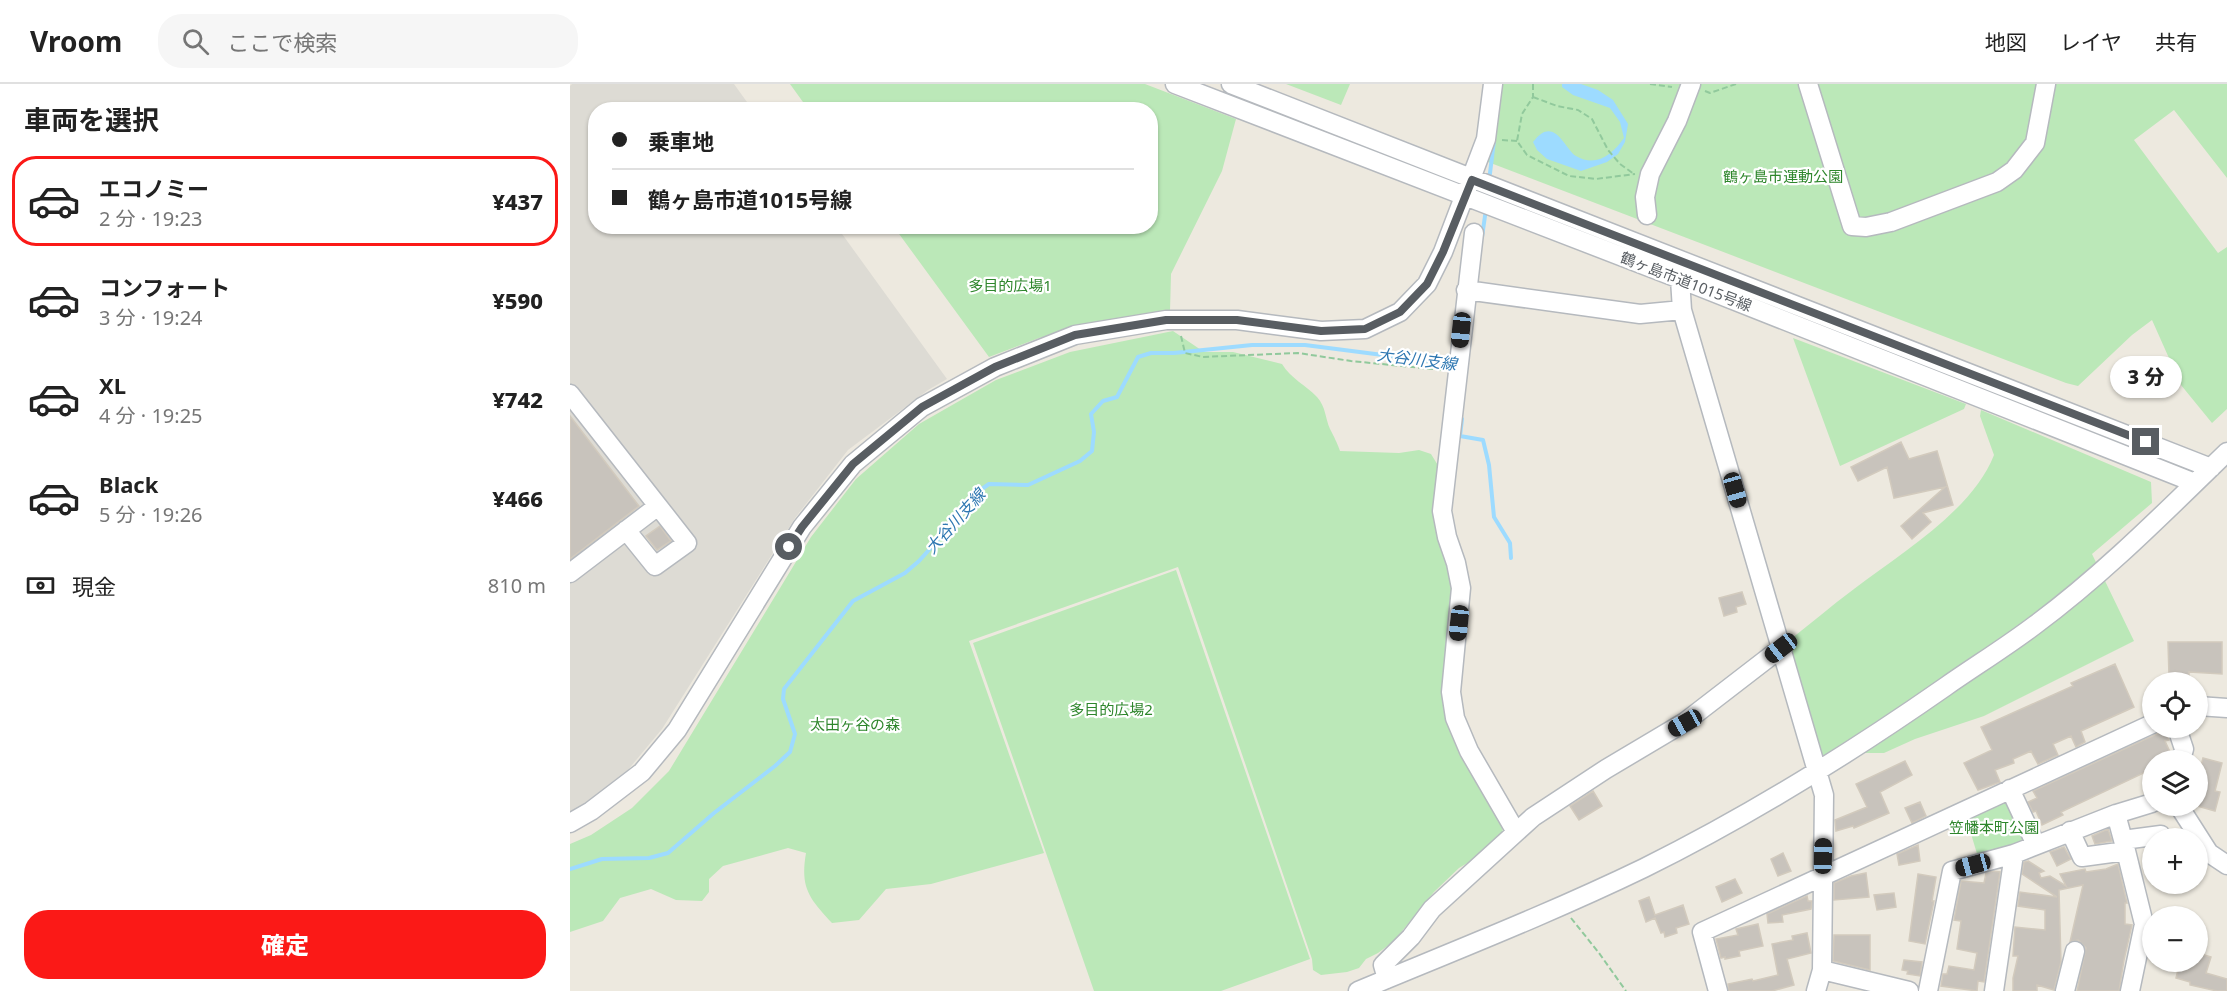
<!DOCTYPE html>
<html lang="ja">
<head>
<meta charset="utf-8">
<style>
	body { margin:0; font-family:"Noto Sans","Noto Sans JP",sans-serif; background:#f6f6f6; color:#222; height:100vh; display:flex; flex-direction:column; font-size:22px; white-space:nowrap }
	* { box-sizing:border-box; margin:0 }
	p { font-size:20px; color:#767676 }
	.icon { flex:none; width:33px; height:33px; fill:none; stroke:currentColor; stroke-width:2; stroke-linecap:round; stroke-linejoin:round }
	.map { position:relative; flex:1; overflow:hidden }
	.side { display:flex; flex-direction:column; background:#fff; width:570px }
	.side>* { flex:none }
	.top-card { position:absolute; left:18px; top:18px; width:570px; height:132px; border-radius:24px; box-shadow:0 2px 4px #0004; display:grid; align-content:center; height:132px; padding:0 24px; background:#fff }
	.fabs { position:absolute; left:1572px; top:588px; display:grid; gap:12px }
	.fabs a { display:grid; place-items:center; width:66px; height:66px; border-radius:50%; background:#fff; box-shadow:0 2px 4px #0004; font-size:30px }
	.end { position:absolute; width:27px; height:27px; margin:-14px; border:8px solid #585d62; background:#fff; box-shadow:0 0 0 3px #fff }
	.from { border-radius:50% }
	.bubble { position:absolute; height:42px; border-radius:21px; background:#fff; box-shadow:0 2px 4px #0004; font-size:20px; font-weight:800; line-height:42px; text-align:center }
	.car { position:absolute; width:18px; height:36px; margin:-18px -9px; border-radius:8px; box-shadow:0 0 4px 2px #0007; background:linear-gradient(#222 24%,#8ab4d8 0 40%,#222 0 76%,#8ab4d8 0 86%,#222 0) }
	.top-card b { display:flex; align-items:center; gap:21px; height:57px; font-size:22px }
	.top-card b+b { border-top:2px solid #e0e0e0 }
	.top-card i { width:15px; height:15px; background:#222 }
	ul { padding:0; list-style:none }
	li { display:flex; align-items:center; gap:18px; height:90px; margin:0 12px 9px; padding:0 12px; border:3px solid transparent; border-radius:24px }
	li div { flex:1 }
	li b { display:block; font-size:22px }
	li em { font-style:normal; font-weight:800 }
	li.active { border-color:#fb1917 }
	li>.icon { width:54px; height:54px; stroke-width:1.5 }
	h2 { padding:0 24px; font-size:27px; line-height:72px }
	.pay { display:flex; align-items:center; gap:15px; height:66px; padding:0 24px; font-size:22px }
	.pay p { margin-inline-start:auto }
	.cta { display:flex; gap:12px; margin-top:auto; padding:12px 24px }
	.cta a { flex:1; height:69px; border-radius:24px; background:#fb1917; color:#fff; font-size:24px; font-weight:800; line-height:69px; text-align:center }
	header { display:flex; align-items:center; gap:36px; box-sizing:border-box; height:84px; padding:0 30px; background:#fff; border-bottom:2px solid #e0e0e0 }
	header strong { font-size:28px }
	nav { display:flex; gap:33px; margin-inline-start:auto; font-size:21px }
	.search { width:420px; height:54px; background:#f6f6f6; display:flex; align-items:center; gap:15px; box-sizing:border-box; padding:0 21px; border-radius:24px; color:#767676; font-size:22px }
	main { display:flex; flex:1; min-height:0 }
	.map>svg:first-child { display:block }
	.industrial { fill:#dddbd4 }
	.green { fill:#bbe8b8 }
	.water { fill:#9ddbff }
	.lines { fill:none; stroke-linecap:round; stroke-linejoin:round }
	.stream { stroke:#9ddbff; stroke-width:4 }
	.building { fill:#c8c3bc; stroke:#d2cabd; stroke-width:1.5 }
	.minor-casing { stroke:#b5b9be; stroke-width:21 }
	.path { stroke:#91c99c; stroke-width:2; stroke-dasharray:6 3; stroke-linecap:butt }
	.minor { stroke:#fff; stroke-width:18 }
	.route { stroke:#585d62; stroke-width:8 }
	.labels { text-anchor:middle; stroke-width:4.5; stroke-linejoin:round; paint-order:stroke }
	.park-label { font-size:15px; fill:#2e862c; stroke:#fff }
	.street-label { font-size:15px; fill:#585d62; stroke:#fff }
	.water-label { font-size:16px; font-style:italic; fill:#2f78b2; stroke:#fff }
</style>
</head>
<body>
<header>
<strong>Vroom</strong>
<div class="search"><svg class="icon" aria-label="search" viewBox="0 0 24 24"><circle cx="10" cy="10" r="6"/><path d="M15 15l6 6"/></svg>ここで検索</div>
<nav><a>地図</a><a>レイヤ</a><a>共有</a></nav>
</header>
<main>
<section class="side">
<h2>車両を選択</h2>
<ul>
<li class="active"><svg class="icon" aria-label="car" viewBox="0 0 24 24"><path d="M5 17H2v-5l4-1 3-4h7l3 4 3 1v5h-3M9 17h6M6 11h13"/><circle cx="7" cy="17" r="2"/><circle cx="17" cy="17" r="2"/></svg><div><b>エコノミー</b><p>2 分 · 19:23</p></div><em>¥437</em></li>
<li><svg class="icon" aria-label="car" viewBox="0 0 24 24"><path d="M5 17H2v-5l4-1 3-4h7l3 4 3 1v5h-3M9 17h6M6 11h13"/><circle cx="7" cy="17" r="2"/><circle cx="17" cy="17" r="2"/></svg><div><b>コンフォート</b><p>3 分 · 19:24</p></div><em>¥590</em></li>
<li><svg class="icon" aria-label="car" viewBox="0 0 24 24"><path d="M5 17H2v-5l4-1 3-4h7l3 4 3 1v5h-3M9 17h6M6 11h13"/><circle cx="7" cy="17" r="2"/><circle cx="17" cy="17" r="2"/></svg><div><b>XL</b><p>4 分 · 19:25</p></div><em>¥742</em></li>
<li><svg class="icon" aria-label="car" viewBox="0 0 24 24"><path d="M5 17H2v-5l4-1 3-4h7l3 4 3 1v5h-3M9 17h6M6 11h13"/><circle cx="7" cy="17" r="2"/><circle cx="17" cy="17" r="2"/></svg><div><b>Black</b><p>5 分 · 19:26</p></div><em>¥466</em></li>
</ul>
<div class="pay"><svg class="icon" aria-label="cash" viewBox="0 0 24 24"><path d="M3 7h18v10H3z"/><circle cx="12" cy="12" r="2"/></svg>現金<p>810 m</p></div>
<div class="cta"><a>確定</a></div>
</section>
<div class="map">
<svg width="1657" height="907" viewBox="0 0 1657 907">
	<rect width="100%" height="100%" fill="#ede9df"/>
	<path class="industrial" d="M 2,0 L 164,0 L 182,25 L 26,26 L 26,142 L 267,143 L 377,295 L 358,306 L 278,366 L 225,434 L 92,645 L 57,687 L 6,726 L 0,729 L 0,2 Z"/>
	<path class="green" d="M 220,0 L 575,0 L 666,35 L 652,87 L 601,190 L 600,227 L 530,237 L 469,254 L 419,273 L 324,143 L 580,142 L 580,26 L 238,25 Z
		M 716,0 L 780,0 L 771,21 Z
		M 928,0 L 1657,0 L 1657,94 L 1604,26 L 1564,56 L 1648,169 L 1657,163 L 1657,325 L 1642,339 L 1611,301 L 1582,236 L 1562,251 L 1508,302 L 1496,299 L 918,78 Z
		M 603,247 L 634,268 L 663,268 L 712,280 C 721,295 736,301 747,313 C 756,323 755,334 760,345 C 764,353 767,358 770,367 L 829,369 L 849,366 L 861,370 L 869,383 L 884,480 L 879,627 L 890,672 L 902,686 L 930,734 L 933,748 L 904,775 L 889,784 L 864,808 L 824,857 L 808,869 L 796,875 L 789,884 L 777,888 L 751,891 L 743,886 L 742,875 L 608,483 L 399,557 L 474,769 L 361,800 L 316,805 L 289,836 L 262,839 C 239,814 230,804 236,769 L 218,764 L 153,782 L 139,795 L 139,808 L 132,817 L 106,816 L 81,805 L 50,814 L 33,837 L 0,848 L 0,760 L 21,751 L 62,724 L 99,687 L 241,453 L 286,395 L 349,340 L 426,296 L 500,268 Z
		M 1223,254 L 1396,320 L 1394,325 L 1270,382 Z
		M 1411,326 L 1581,398 L 1582,419 L 1522,470 L 1564,557 L 1414,632 L 1345,655 L 1314,669 L 1289,669 L 1254,681 L 1216,559 C 1239,541 1261,522 1284,505 C 1331,469 1402,427 1424,371 L 1410,332 Z
		M 606,486 L 740,875 L 651,907 L 524,907 L 403,559 Z
		M 1437,710 L 1456,760 L 1408,773 L 1395,730 Z"/>
	<path class="water" d="M 992,0 L 1011,0 L 1028,6 L 1043,16 L 1058,40 L 1055,58 L 1048,70 L 1037,78 L 1011,87 L 977,75 L 967,66 L 963,58 C 984,30 994,64 1006,72 C 1026,84 1043,70 1054,54 L 1050,38 L 1040,24 L 1003,11 L 992,3 Z"/>
	<g class="lines">
		<path class="stream" d="M 919,97 L 924,57
			M 912,153 L 916,125
			M 892,335 L 890,352 L 913,356 L 919,381 L 924,433 L 940,459 L 941,474
			M 0,785 L 32,775 L 79,774 L 98,769 L 144,729 L 205,682 L 220,668 L 225,650 L 213,615 L 214,605 L 283,517 L 335,489 L 349,477 L 384,438 L 409,407 L 419,400 L 458,401 L 510,377 L 522,367 L 524,348 L 521,330 L 533,317 L 547,313 L 568,273 L 581,269 L 604,269 L 682,261 L 735,261 L 883,280"/>
	</g>
	<path class="building" d="M 0,332 L 69,422 L 0,475 Z
		M 1331,358 L 1339,375 L 1367,367 L 1383,421 L 1353,429 L 1361,438 L 1342,455 L 1331,442 L 1375,403 L 1324,414 L 1317,383 L 1288,397 L 1281,383 Z
		M 90,442 L 101,457 L 87,466 L 76,452 Z
		M 1172,508 L 1176,520 L 1166,523 L 1167,528 L 1154,532 L 1149,514 Z
		M 1598,558 L 1652,558 L 1652,590 L 1619,588 L 1619,592 L 1599,592 Z
		M 1545,580 L 1564,623 L 1511,647 L 1515,658 L 1506,663 L 1501,652 L 1483,660 L 1488,671 L 1468,680 L 1461,667 L 1443,675 L 1444,679 L 1425,686 L 1430,698 L 1408,706 L 1394,679 L 1422,666 L 1411,643 L 1503,602 L 1501,599 Z
		M 1592,644 L 1596,644 L 1599,656 L 1595,657 L 1601,670 L 1600,676 L 1582,676 L 1582,680 L 1578,682 L 1580,686 L 1491,728 L 1493,731 L 1472,741 L 1466,727 L 1463,728 L 1458,718 L 1467,714 L 1463,707 L 1587,650 Z
		M 1633,674 L 1652,679 L 1645,707 L 1650,708 L 1645,727 L 1627,722 L 1628,694 Z
		M 1335,677 L 1342,691 L 1310,708 L 1319,729 L 1284,744 L 1283,742 L 1266,747 L 1265,736 L 1297,723 L 1286,700 Z
		M 1023,707 L 1032,722 L 1009,736 L 1000,722 Z
		M 1350,718 L 1356,732 L 1342,739 L 1335,724 Z
		M 1538,745 L 1542,757 L 1525,760 L 1522,752 Z
		M 1348,761 L 1350,777 L 1329,781 L 1327,770 Z
		M 1494,763 L 1501,775 L 1487,782 L 1480,768 Z
		M 1213,769 L 1221,787 L 1208,792 L 1201,775 Z
		M 1458,777 L 1474,787 L 1469,789 L 1471,794 L 1480,792 L 1496,802 L 1490,790 L 1515,785 L 1516,788 L 1536,785 L 1548,780 L 1557,819 L 1555,819 L 1555,840 L 1562,841 L 1554,876 L 1549,907 L 1507,907 L 1516,864 L 1508,856 L 1500,858 L 1513,801 L 1489,806 L 1491,878 L 1484,906 L 1467,901 L 1467,907 L 1443,907 L 1443,894 L 1448,872 L 1443,872 L 1445,843 L 1475,846 L 1475,826 L 1448,822 L 1450,808 L 1487,813 L 1452,790 L 1454,778 Z
		M 1423,787 L 1430,788 L 1414,898 L 1408,897 L 1407,907 L 1371,902 L 1373,890 L 1377,890 L 1379,882 L 1404,886 L 1407,869 L 1387,865 L 1391,837 L 1384,836 L 1391,797 L 1414,799 L 1416,789 Z
		M 1296,789 L 1299,813 L 1264,816 L 1264,799 L 1281,792 Z
		M 1348,790 L 1366,793 L 1362,817 L 1364,817 L 1355,860 L 1339,857 Z
		M 1165,795 L 1172,809 L 1152,818 L 1146,803 Z
		M 1324,809 L 1326,823 L 1307,826 L 1304,811 Z
		M 1237,812 L 1238,817 L 1242,817 L 1241,825 L 1212,831 L 1213,838 L 1198,839 L 1197,830 Z
		M 1079,813 L 1085,831 L 1113,821 L 1119,840 L 1106,844 L 1107,849 L 1095,853 L 1094,848 L 1091,849 L 1085,834 L 1076,838 L 1069,817 Z
		M 1188,840 L 1193,862 L 1169,867 L 1170,872 L 1155,875 L 1155,873 L 1151,874 L 1146,855 L 1168,851 L 1166,845 Z
		M 1237,849 L 1241,869 L 1217,875 L 1224,901 L 1202,907 L 1159,907 L 1158,900 L 1182,895 L 1183,897 L 1208,891 L 1202,860 L 1223,856 L 1222,852 Z
		M 1264,851 L 1300,851 L 1300,886 L 1263,877 Z
		M 1628,869 L 1641,873 L 1636,889 L 1657,895 L 1657,907 L 1647,907 L 1620,901 L 1620,898 L 1606,894 L 1610,878 L 1628,878 Z
		M 1334,876 L 1352,878 L 1350,892 L 1337,890 L 1338,887 L 1332,886 Z"/>
	<g class="lines">
		<g class="minor-casing">
			<path id="minor" d="M 605,0 L 1110,195 L 1625,399
				M 661,0 L 1641,384
				M 1238,0 L 1282,142 L 1296,143 L 1321,138 L 1427,98 L 1444,86 L 1465,59 L 1476,0
				M 1077,131 L 1075,113 L 1080,90 L 1107,37 L 1121,0
				M 904,149 L 872,427 L 877,453 L 886,479 L 891,504 L 881,608 L 885,634 L 899,667 L 946,748
				M 896,206 L 1070,230 L 1112,226 L 1110,195
				M 1112,226 L 1254,711 L 1252,886 L 1246,907
				M 0,310 L 88,422 L 0,489
				M 56,446 L 85,482 L 117,459 L 88,422
				M 1628,622 L 1657,624
				M 1607,644 L 1614,665 L 1611,676
				M 1440,705 L 1466,761
				M 1609,722 L 1639,769 L 1657,781
				M 0,739 L 21,727 L 72,688 L 107,646 L 232,443 L 283,380 L 352,323 L 425,283 L 505,251 L 596,236 L 667,236 L 751,247 L 795,245 L 830,228 L 857,200 L 873,168 L 916,55 L 923,0
				M 1500,747 L 1512,773 L 1556,767 L 1546,730
				M 1553,756 L 1591,751
				M 1556,767 L 1574,840 L 1560,907
				M 1252,886 L 1339,907
				M 817,895 L 813,881 L 841,853 L 862,825 L 963,733 L 1036,685 L 1115,638 L 1211,564
				M 788,907 C 884,867 981,829 1074,784 C 1179,732 1279,670 1375,603 C 1405,582 1436,563 1465,541 C 1534,490 1595,428 1657,368
				M 1148,907 L 1132,848 L 1582,640
				M 1358,907 L 1382,787 L 1444,770 L 1546,730 L 1582,719
				M 1424,907 L 1444,770
				M 1495,907 L 1505,867"/>
		</g>
		<path class="path" d="M 963,0 L 963,13 L 952,30 L 947,57 L 957,71 L 999,92 L 1026,95 L 1065,90
			M 1080,0 L 1102,3
			M 1135,7 L 1140,9 L 1166,0
			M 963,13 L 987,22 L 1008,26 L 1022,35 L 1038,66 L 1050,80 L 1064,90
			M 932,56 L 947,57
			M 611,252 L 615,269 L 633,273 L 728,269 L 781,277 L 872,286
			M 1001,834 L 1029,869 L 1056,907"/>
		<use href="#minor" class="minor"/>
	</g>
	<g class="lines">
		<path class="route" d="M 219,463 L 232,443 L 283,380 L 352,323 L 425,283 L 505,251 L 596,236 L 667,236 L 751,247 L 795,245 L 830,228 L 857,200 L 873,168 L 902,96 L 1576,358"/>
	</g>
	<g class="labels">
		<g class="park-label">
			<text x="1213" y="98">鶴ヶ島市運動公園</text>
			<text x="440" y="207">多目的広場1</text>
			<text x="541" y="631">多目的広場2</text>
			<text x="285" y="646">太田ヶ谷の森</text>
			<text x="1424" y="749">笠幡本町公園</text>
		</g>
		<g class="street-label">
			<text transform="translate(1116 198) rotate(21)" y="5">鶴ヶ島市道1015号線</text>
		</g>
		<g class="water-label">
			<text transform="translate(847 275) rotate(7)" y="6">大谷川支線</text>
			<text transform="translate(385 437) rotate(-48)" y="6">大谷川支線</text>
		</g>
	</g>
</svg>
<div class="fabs">
<a><svg class="icon" aria-label="locate" viewBox="0 0 24 24"><circle cx="12" cy="12" r="6"/><path d="M12 2v4M12 18v4M2 12h4M18 12h4"/></svg></a>
<a><svg class="icon" aria-label="layers" viewBox="0 0 24 24"><path d="M12 4l9 5-9 5-9-5zM3 14l9 5 9-5"/></svg></a>
<a>+</a>
<a>−</a>
</div>
<i class="end from" style="left:219px;top:463px"></i>
<i class="end" style="left:1576px;top:358px"></i>
<div class="bubble" style="left:1540px;top:272px;width:72px">3 分</div>
<i class="car" style="left:891px;top:246px;rotate:186deg"></i>
<i class="car" style="left:1165px;top:406px;rotate:164deg"></i>
<i class="car" style="left:889px;top:539px;rotate:186deg"></i>
<i class="car" style="left:1211px;top:564px;rotate:232deg"></i>
<i class="car" style="left:1115px;top:639px;rotate:241deg"></i>
<i class="car" style="left:1253px;top:772px;rotate:1deg"></i>
<i class="car" style="left:1403px;top:781px;rotate:255deg"></i>
<div class="top-card">
<b><i class="from"></i>乗車地</b>
<b><i></i>鶴ヶ島市道1015号線</b>
</div>
</div>
</main>
</body>
</html>
